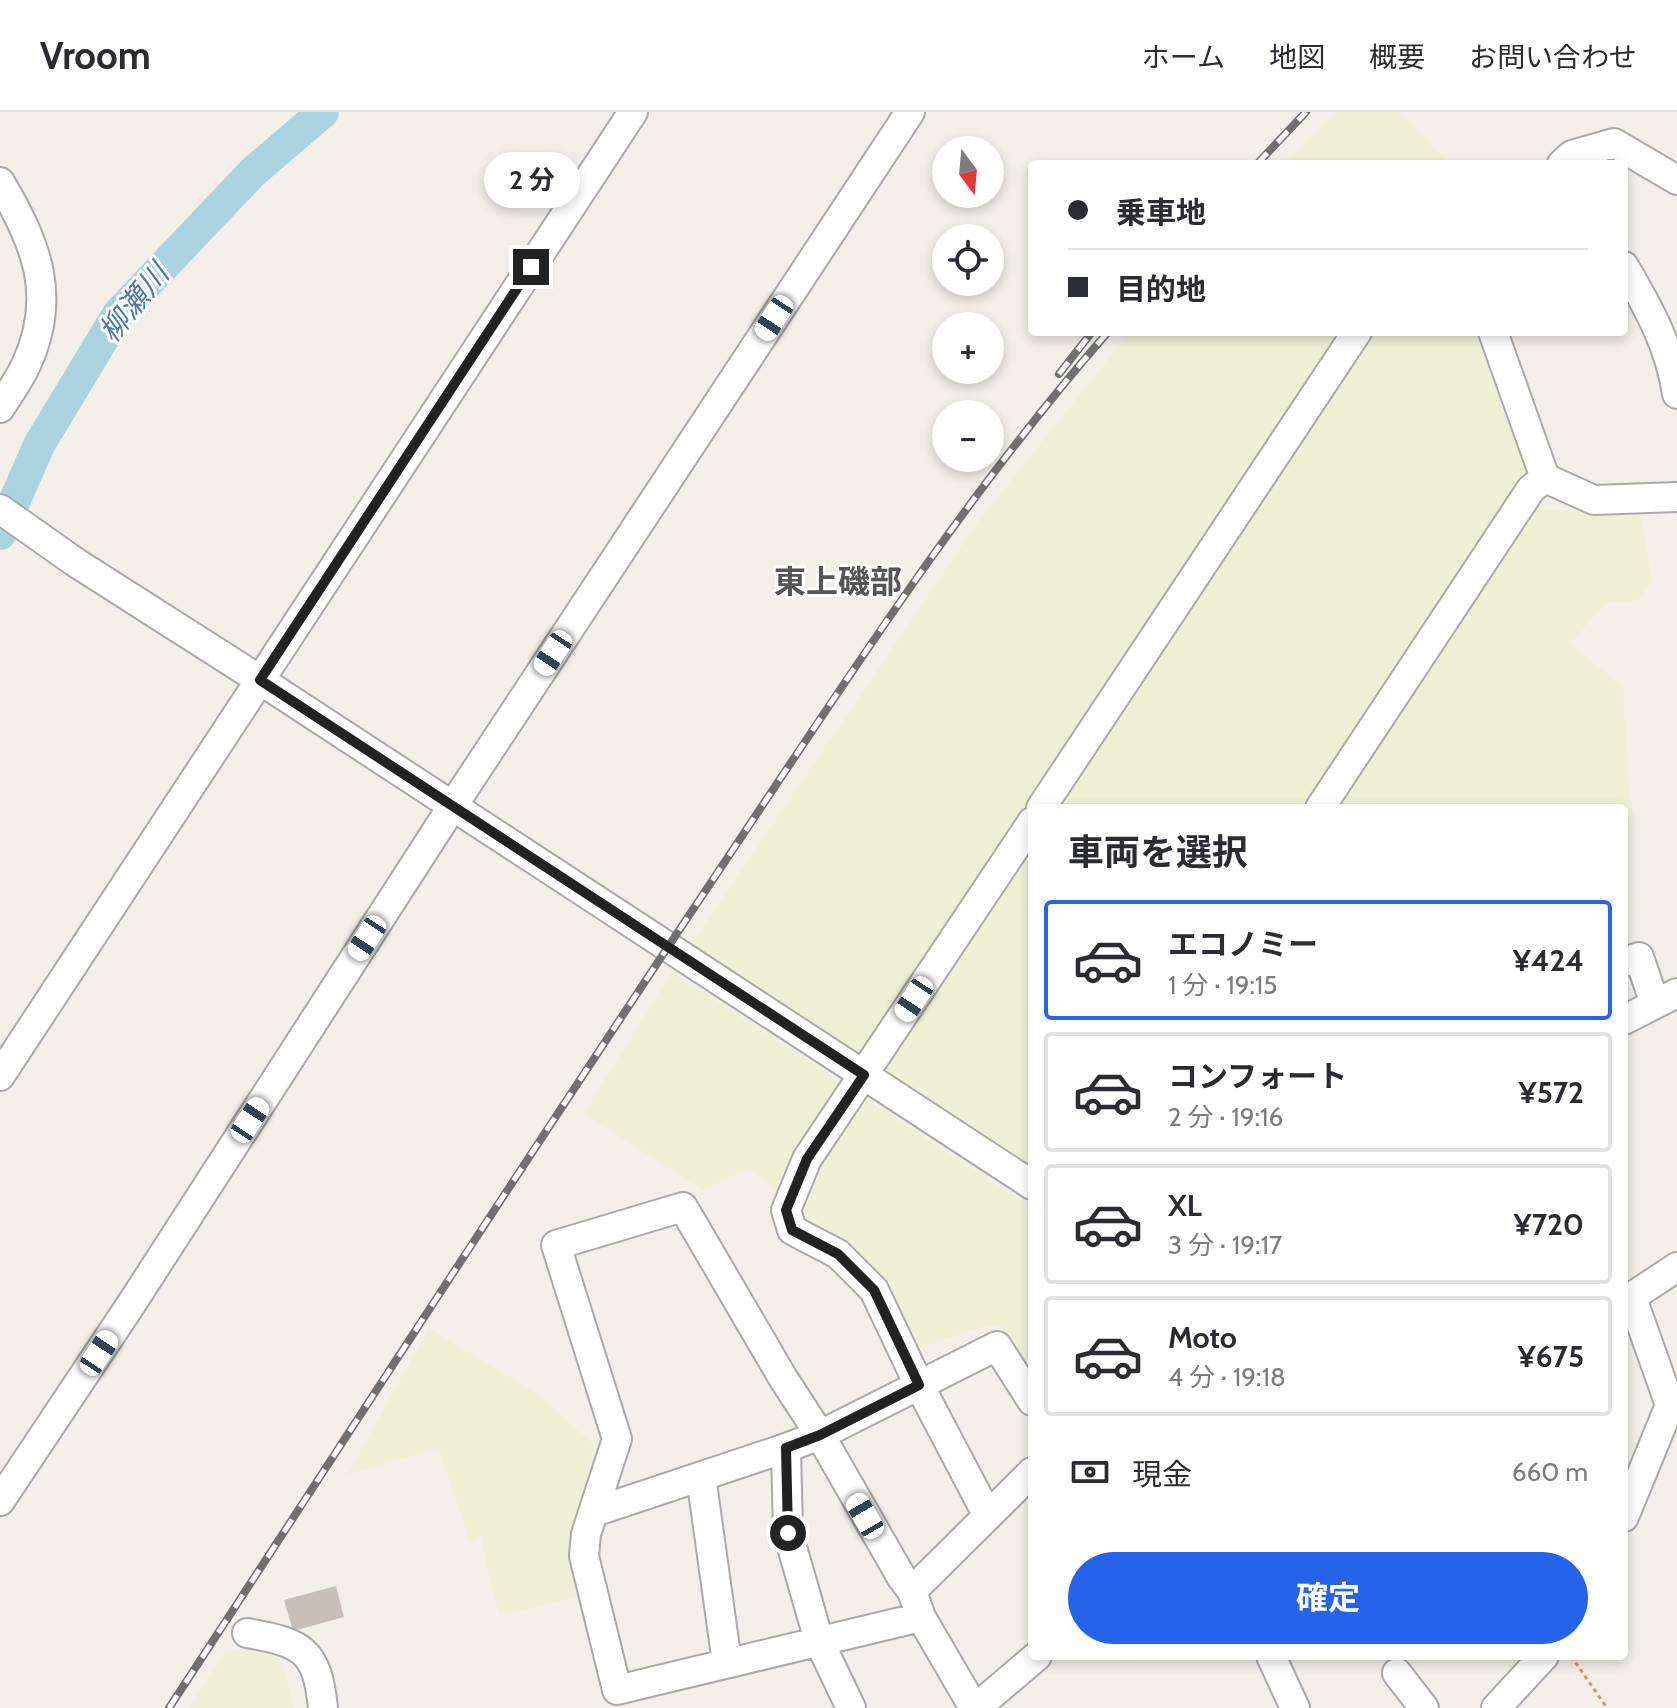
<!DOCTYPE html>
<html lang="ja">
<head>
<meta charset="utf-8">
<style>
	body { margin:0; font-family:Cabin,"Noto Sans JP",sans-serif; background:#f2f2f3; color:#2b2b33; height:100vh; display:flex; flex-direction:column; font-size:30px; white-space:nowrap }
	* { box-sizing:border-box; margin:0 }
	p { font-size:26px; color:#7c7c81 }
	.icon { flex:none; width:44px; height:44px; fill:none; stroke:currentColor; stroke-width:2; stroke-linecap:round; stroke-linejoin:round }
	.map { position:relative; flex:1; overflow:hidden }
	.sheet { position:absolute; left:1028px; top:692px; width:600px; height:856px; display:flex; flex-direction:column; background:#fff; border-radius:8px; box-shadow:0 4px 12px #0003 }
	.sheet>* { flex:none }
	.banner { position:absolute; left:1028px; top:48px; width:600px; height:176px; border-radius:8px; box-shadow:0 4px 12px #0003; display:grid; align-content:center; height:176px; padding:0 40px; background:#fff }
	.needle { width:52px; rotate:164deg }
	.fabs { position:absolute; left:932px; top:24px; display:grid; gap:16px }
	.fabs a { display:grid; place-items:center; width:72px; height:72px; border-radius:50%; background:#fff; box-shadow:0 4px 12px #0003; font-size:40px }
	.end { position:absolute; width:36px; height:36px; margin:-18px; border:10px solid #222; background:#fff; box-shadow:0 0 0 4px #fff }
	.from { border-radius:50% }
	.bubble { position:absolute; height:56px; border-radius:28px; background:#fff; box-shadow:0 4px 12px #0003; font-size:26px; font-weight:700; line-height:56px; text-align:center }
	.car { position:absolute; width:24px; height:48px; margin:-24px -12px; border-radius:10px; box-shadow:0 0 6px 2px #0007; background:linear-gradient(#fff 24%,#345 0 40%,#fff 0 76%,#345 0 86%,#fff 0) }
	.banner b { display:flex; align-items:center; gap:28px; height:76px; font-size:30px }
	.banner b+b { border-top:2px solid #e1e1e2 }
	.banner i { width:20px; height:20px; background:#2b2b33 }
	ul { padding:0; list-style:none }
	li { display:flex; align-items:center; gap:24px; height:120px; margin:0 16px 12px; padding:0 24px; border:4px solid #e1e1e2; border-radius:8px }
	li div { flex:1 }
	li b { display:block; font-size:30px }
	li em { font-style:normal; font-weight:700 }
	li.current { border-color:#2563eb }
	li>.icon { width:72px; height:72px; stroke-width:1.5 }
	h2 { padding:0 40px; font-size:36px; line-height:96px }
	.pay { display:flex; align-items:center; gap:20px; height:88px; padding:0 40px; font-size:30px }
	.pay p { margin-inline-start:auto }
	.button { display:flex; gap:16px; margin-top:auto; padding:16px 40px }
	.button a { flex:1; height:92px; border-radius:48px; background:#2563eb; color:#fff; font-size:32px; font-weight:700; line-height:92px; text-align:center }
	header { display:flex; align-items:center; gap:48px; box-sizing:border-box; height:112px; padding:0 40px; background:#fff; border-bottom:2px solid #e1e1e2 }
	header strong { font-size:38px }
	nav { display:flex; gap:44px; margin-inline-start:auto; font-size:28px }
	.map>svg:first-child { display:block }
	.farmland { fill:#eef0d5 }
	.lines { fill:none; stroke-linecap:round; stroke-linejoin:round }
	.river { stroke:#aad3df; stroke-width:32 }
	.building { fill:#c7bfb8 }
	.minor-casing { stroke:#a9a9a9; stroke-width:32 }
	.path { stroke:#fa8072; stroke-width:3; stroke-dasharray:4 4; stroke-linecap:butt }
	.minor { stroke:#fff; stroke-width:28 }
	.rail-casing { stroke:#707070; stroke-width:8 }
	.rail { stroke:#fff; stroke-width:5; stroke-dasharray:15; stroke-linecap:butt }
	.route { stroke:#222; stroke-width:10 }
	.labels { text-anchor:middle; stroke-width:6; stroke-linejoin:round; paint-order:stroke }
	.water-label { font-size:30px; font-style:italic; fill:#4a7aab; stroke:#fff }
	.quarter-label { font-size:32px; font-weight:bold; fill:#555; stroke:#fff }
</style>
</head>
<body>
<header>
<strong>Vroom</strong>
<nav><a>ホーム</a><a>地図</a><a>概要</a><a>お問い合わせ</a></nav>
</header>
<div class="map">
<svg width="1677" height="1596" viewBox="0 0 1677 1596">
	<rect width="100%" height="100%" fill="#f2efe9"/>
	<path class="farmland" d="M 1336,0 L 1400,0 L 1450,52 L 1285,52 Z
		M 1130,220 L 1482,220 L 1535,363 L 1544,397 L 1641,404 L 1652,471 L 1636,489 L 1608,490 L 1570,531 L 1623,575 L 1631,703 L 1624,705 L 1624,696 L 1032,696 L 1032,1058 L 690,834 L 980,407 Z
		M 672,860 L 1032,1096 L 1032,1262 L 1000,1213 L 981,1215 L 917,1237 L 882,1169 L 860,1143 L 748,1056 L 703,1078 L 583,1002 Z
		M 429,1216 L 540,1283 L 595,1334 L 580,1395 L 584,1484 L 499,1503 L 480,1424 L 470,1431 L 438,1336 L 347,1363 Z
		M 227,1538 L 277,1542 L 285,1559 L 294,1596 L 188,1596 Z"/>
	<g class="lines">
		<path class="river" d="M 0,422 L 39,333 L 118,202 L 253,60 L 323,0"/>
	</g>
	<path class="building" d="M 336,1474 L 344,1505 L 293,1519 L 284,1488 Z"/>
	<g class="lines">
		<g class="minor-casing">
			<path id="minor" d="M 1562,52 L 1572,43 L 1614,31 L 1677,68
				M 0,70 C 36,131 58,184 26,253 C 19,268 9,282 0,296
				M 1624,154 C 1648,195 1670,234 1677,282
				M 1493,220 L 1545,366 L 1594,388 L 1677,385
				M 0,397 L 75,450 L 260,568 L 1032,1073
				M 1041,696 L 1357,220
				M 1320,696 L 1531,377 L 1545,366
				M 1624,850 L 1639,845 L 1655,892
				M 1624,908 L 1677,881
				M 0,964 L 633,0
				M 1624,1190 L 1677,1155
				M 701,1364 L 727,1551
				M 0,1389 L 132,1191 L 452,695 L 910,0
				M 594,1400 L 786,1336
				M 988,1404 L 919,1273 L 874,1178 L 838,1142 L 792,1118 L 786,1098 L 807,1047 L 1032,710
				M 1624,1405 L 1670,1293 L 1632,1186
				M 912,1479 L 1032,1360
				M 921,1505 L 617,1578 L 584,1444 L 586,1422 L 617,1327 L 556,1133 L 683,1095 L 783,1266 L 820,1323 L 902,1466 L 912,1479 L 921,1505 L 974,1596
				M 247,1521 C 302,1531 317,1537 323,1596
				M 1271,1544 L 1295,1596
				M 1397,1561 L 1424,1596
				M 851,1596 L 819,1529 L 788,1421 L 786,1336 L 820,1323 L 997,1234 L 1032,1289
				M 976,1596 L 1037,1544
				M 1496,1596 L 1544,1544"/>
		</g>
		<path class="path" d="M 1571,1544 L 1607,1596"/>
		<use href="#minor" class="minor"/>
		<g class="rail-casing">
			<path id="rail" d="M 1257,52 L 1306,0
				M 1059,262 L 1092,220
				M 169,1596 C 351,1318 531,1039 716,763 C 840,578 961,388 1108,220"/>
		</g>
		<use href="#rail" class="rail"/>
	</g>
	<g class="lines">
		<path class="route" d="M 531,155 L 260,568 L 864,963 L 807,1047 L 786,1098 L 792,1118 L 838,1142 L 874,1178 L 919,1273 L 820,1323 L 786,1336 L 788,1421"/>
	</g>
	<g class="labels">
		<g class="water-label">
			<text transform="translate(134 191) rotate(-51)" y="10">柳瀬川</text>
		</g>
		<g class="quarter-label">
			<text x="838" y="481">東上磯部</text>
		</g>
	</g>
</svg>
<div class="fabs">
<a><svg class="needle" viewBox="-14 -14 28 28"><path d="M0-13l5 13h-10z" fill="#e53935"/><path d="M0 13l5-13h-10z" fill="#7c7c81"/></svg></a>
<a><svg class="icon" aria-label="locate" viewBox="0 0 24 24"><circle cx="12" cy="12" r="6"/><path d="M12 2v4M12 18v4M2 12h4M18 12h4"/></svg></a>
<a>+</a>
<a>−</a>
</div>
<i class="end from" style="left:788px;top:1421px"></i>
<i class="end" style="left:531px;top:155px"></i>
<div class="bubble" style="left:484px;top:40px;width:96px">2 分</div>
<i class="car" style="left:774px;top:206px;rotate:213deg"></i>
<i class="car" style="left:553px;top:541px;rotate:213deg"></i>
<i class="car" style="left:367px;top:826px;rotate:213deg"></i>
<i class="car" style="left:914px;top:887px;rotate:213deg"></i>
<i class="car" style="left:250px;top:1008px;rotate:33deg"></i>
<i class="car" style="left:99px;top:1241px;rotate:33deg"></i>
<i class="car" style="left:865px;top:1404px;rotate:330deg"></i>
<div class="banner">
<b><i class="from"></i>乗車地</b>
<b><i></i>目的地</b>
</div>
<section class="sheet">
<h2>車両を選択</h2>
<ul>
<li class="current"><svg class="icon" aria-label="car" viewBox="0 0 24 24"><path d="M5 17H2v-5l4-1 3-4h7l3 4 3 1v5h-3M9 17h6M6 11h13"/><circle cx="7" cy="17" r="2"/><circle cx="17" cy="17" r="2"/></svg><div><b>エコノミー</b><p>1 分 · 19:15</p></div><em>¥424</em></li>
<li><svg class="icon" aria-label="car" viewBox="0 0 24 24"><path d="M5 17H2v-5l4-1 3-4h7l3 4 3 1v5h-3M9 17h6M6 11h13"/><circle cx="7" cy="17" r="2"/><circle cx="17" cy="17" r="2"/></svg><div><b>コンフォート</b><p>2 分 · 19:16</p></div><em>¥572</em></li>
<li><svg class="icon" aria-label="car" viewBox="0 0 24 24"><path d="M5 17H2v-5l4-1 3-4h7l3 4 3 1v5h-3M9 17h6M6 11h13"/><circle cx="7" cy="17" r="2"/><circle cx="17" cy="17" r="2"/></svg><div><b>XL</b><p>3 分 · 19:17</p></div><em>¥720</em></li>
<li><svg class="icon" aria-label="car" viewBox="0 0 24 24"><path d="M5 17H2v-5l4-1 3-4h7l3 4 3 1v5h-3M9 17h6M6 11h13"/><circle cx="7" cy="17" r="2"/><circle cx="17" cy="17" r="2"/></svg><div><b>Moto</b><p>4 分 · 19:18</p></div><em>¥675</em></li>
</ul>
<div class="pay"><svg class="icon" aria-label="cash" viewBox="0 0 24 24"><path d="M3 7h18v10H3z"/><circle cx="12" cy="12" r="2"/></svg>現金<p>660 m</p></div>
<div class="button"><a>確定</a></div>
</section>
</div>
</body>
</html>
